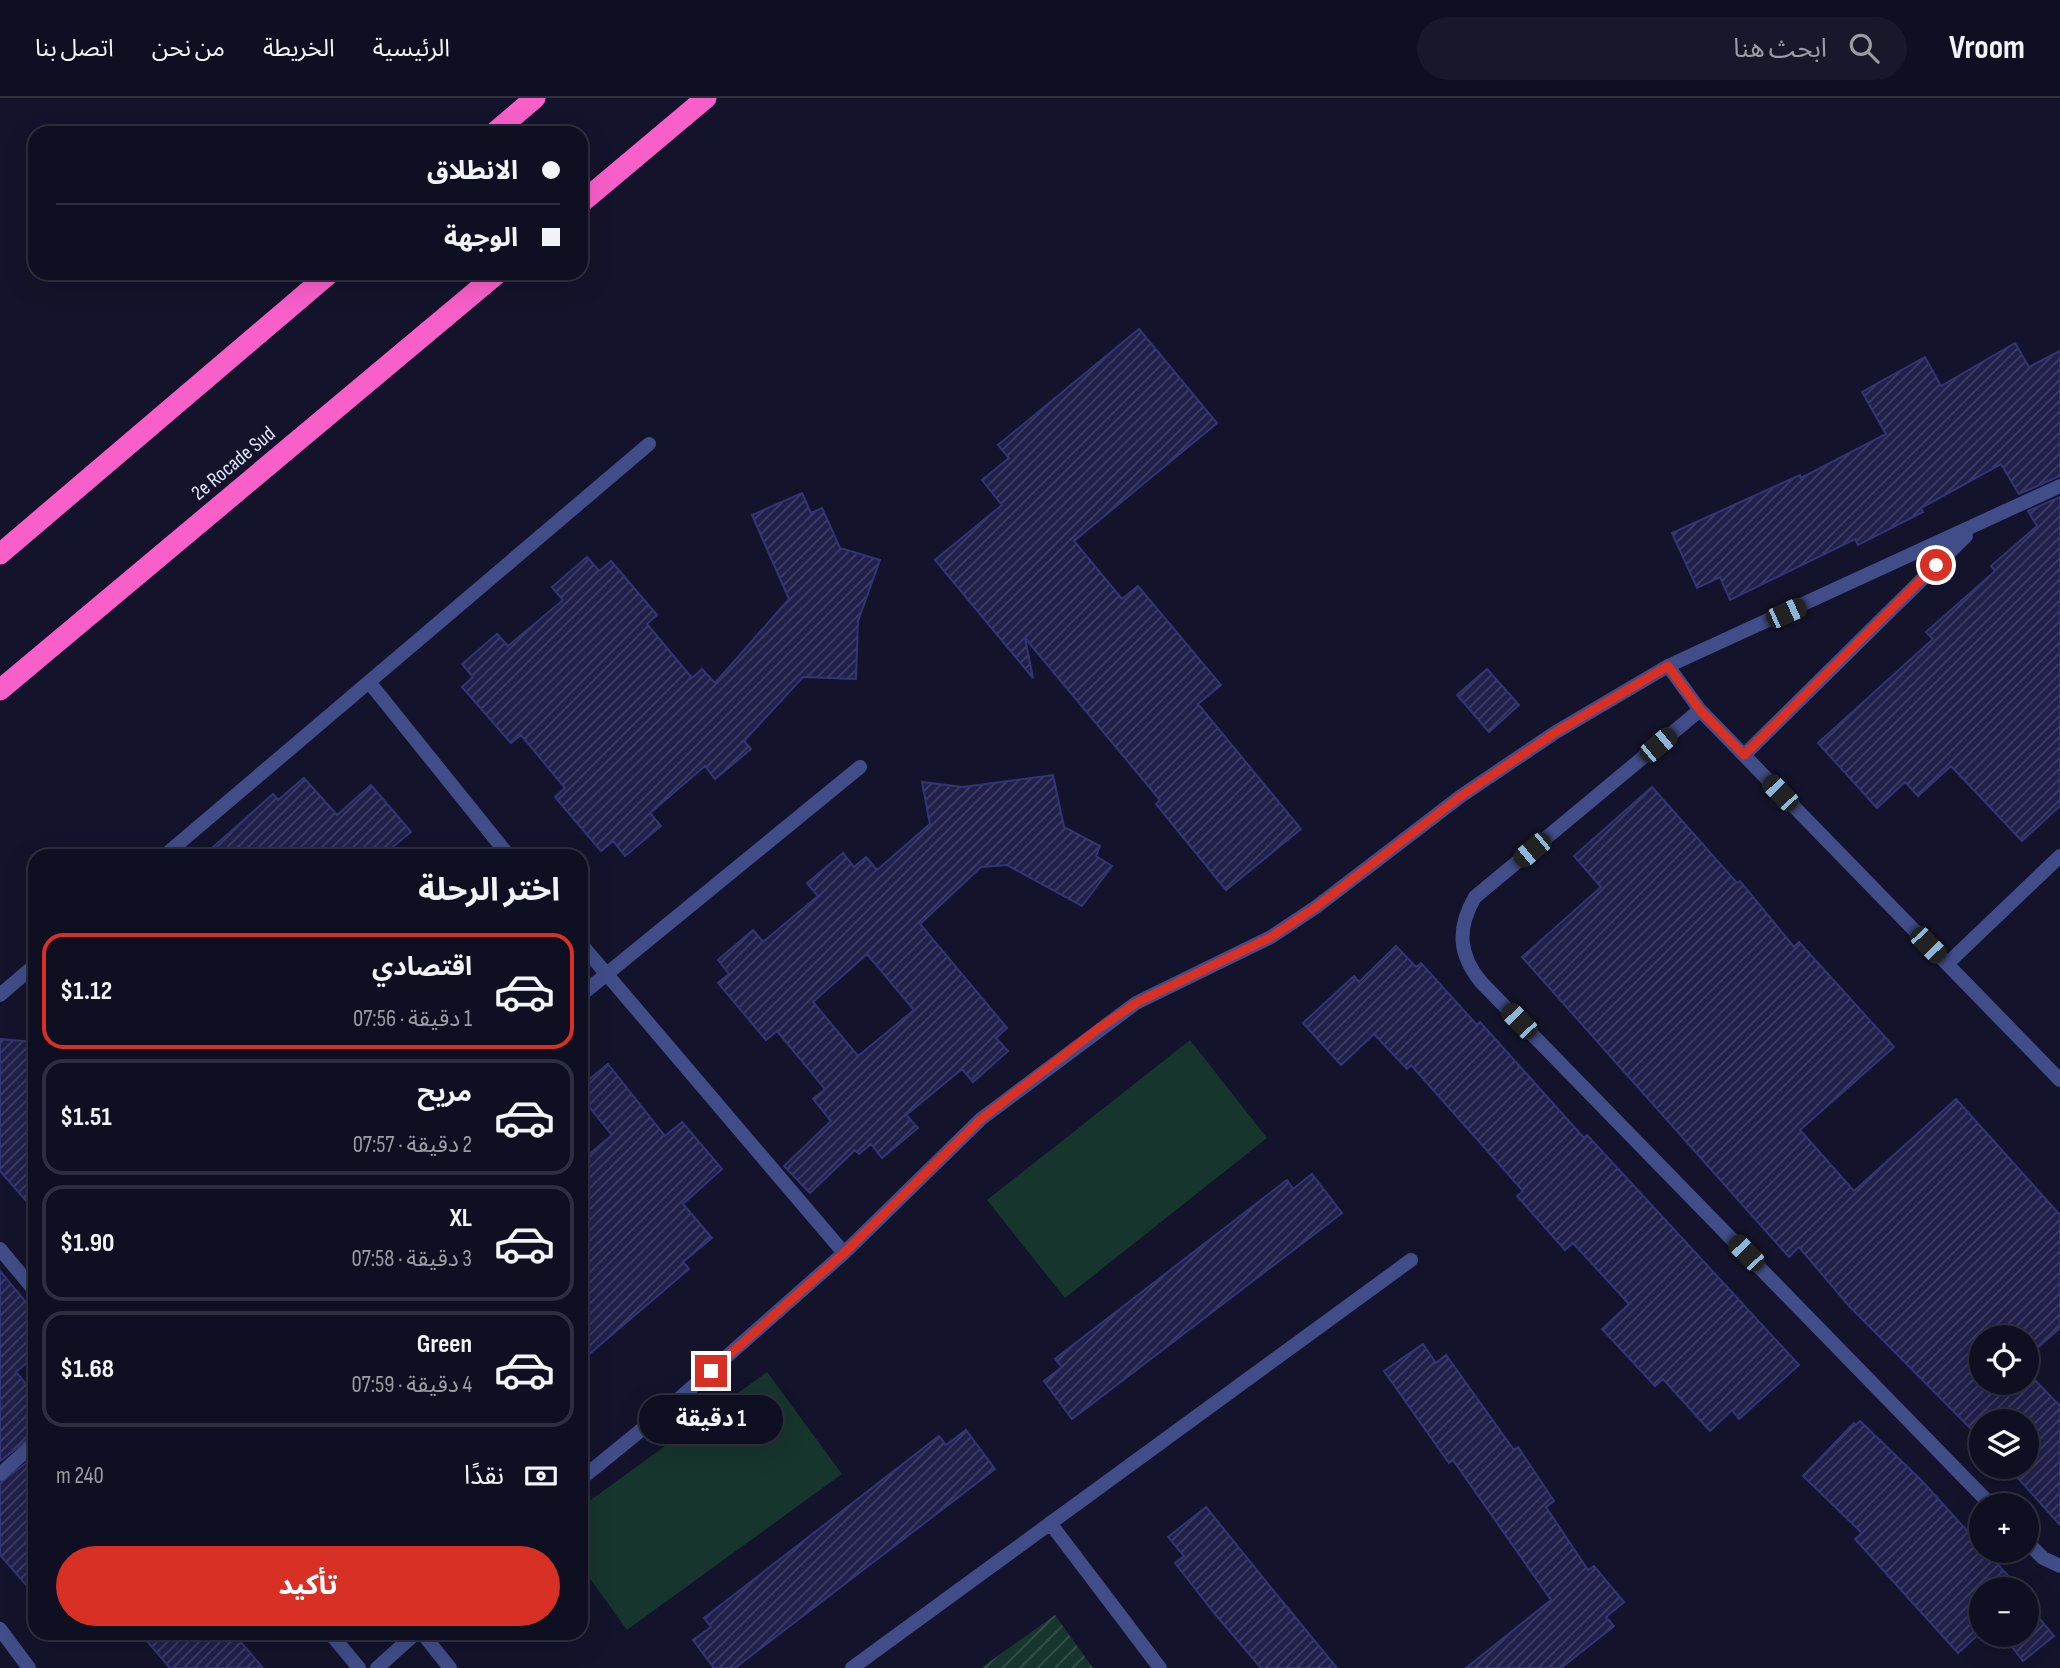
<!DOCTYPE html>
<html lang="ar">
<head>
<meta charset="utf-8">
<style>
	body { margin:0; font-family:"Sofia Sans Condensed","Noto Sans Arabic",sans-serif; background:#171829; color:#f1f3f6; direction:rtl; height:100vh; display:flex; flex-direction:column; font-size:26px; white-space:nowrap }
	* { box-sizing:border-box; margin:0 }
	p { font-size:23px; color:#9b9ca5 }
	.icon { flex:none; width:38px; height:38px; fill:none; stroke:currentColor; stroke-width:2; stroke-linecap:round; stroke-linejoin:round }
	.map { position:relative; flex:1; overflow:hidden; direction:ltr }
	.side { position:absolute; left:28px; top:751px; width:560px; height:791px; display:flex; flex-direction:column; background:#0e0f20; border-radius:21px; box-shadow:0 7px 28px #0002,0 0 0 2px #2e2f3e; direction:rtl }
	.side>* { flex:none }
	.banner { position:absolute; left:28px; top:28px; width:560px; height:154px; border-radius:21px; box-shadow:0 7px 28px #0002,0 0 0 2px #2e2f3e; direction:rtl; display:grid; align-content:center; height:154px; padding:0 28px; background:#0e0f20 }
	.tools { position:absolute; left:1969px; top:1227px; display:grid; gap:14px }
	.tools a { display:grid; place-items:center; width:70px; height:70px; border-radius:50%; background:#0e0f20; box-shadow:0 7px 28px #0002,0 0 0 2px #2e2f3e; font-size:35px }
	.end { position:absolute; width:32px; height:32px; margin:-16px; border:9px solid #d93025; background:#fff; box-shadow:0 0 0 4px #fff }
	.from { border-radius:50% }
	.bubble { position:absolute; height:49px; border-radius:24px; background:#0e0f20; box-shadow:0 7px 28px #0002,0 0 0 2px #2e2f3e; font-size:23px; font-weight:700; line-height:49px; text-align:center; direction:rtl }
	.car { position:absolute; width:21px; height:42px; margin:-21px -10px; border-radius:9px; box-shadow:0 0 5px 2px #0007; background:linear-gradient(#222 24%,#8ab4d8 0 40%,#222 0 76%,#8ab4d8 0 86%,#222 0) }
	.banner b { display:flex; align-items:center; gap:24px; height:66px; font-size:26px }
	.banner b+b { border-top:2px solid #2e2f3e }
	.banner i { width:18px; height:18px; background:#f1f3f6 }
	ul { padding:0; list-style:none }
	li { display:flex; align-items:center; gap:21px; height:116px; margin:0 14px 10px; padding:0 14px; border:4px solid #2e2f3e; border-radius:21px }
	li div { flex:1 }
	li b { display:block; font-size:26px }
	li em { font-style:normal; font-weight:700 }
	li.current { border-color:#d93025 }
	li>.icon { width:63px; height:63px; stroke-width:1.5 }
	h2 { padding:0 28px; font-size:32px; line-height:84px }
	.pay { display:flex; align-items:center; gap:18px; height:77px; padding:0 28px; font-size:26px }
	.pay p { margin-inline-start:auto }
	.button { display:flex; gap:14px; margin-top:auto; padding:14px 28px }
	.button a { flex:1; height:80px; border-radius:42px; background:#d93025; color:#fff; font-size:28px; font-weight:700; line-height:80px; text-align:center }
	header { display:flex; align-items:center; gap:42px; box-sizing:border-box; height:98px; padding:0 35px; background:#0e0f20; border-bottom:2px solid #2e2f3e }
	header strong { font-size:33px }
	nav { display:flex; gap:38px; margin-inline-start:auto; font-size:24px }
	.search { width:490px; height:63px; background:#171829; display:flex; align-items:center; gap:18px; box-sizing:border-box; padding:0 24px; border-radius:38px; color:#9b9ca5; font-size:26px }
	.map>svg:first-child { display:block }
	.grass { fill:#16352d }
	.garden { fill:url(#garden-furrows) }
	.building { fill:url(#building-hatch); stroke:#333476; stroke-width:2; fill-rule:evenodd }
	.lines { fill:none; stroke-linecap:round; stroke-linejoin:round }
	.minor { stroke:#404d88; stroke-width:14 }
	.motorway { stroke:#f85fc9; stroke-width:21 }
	.route { stroke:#d93025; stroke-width:9 }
	.labels { text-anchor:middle; stroke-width:5; stroke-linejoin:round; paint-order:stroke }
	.street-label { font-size:21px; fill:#dee2fe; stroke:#13142b }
</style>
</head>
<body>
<header>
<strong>Vroom</strong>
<div class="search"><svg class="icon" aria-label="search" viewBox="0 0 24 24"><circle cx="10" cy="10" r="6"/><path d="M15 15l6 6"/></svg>ابحث هنا</div>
<nav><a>الرئيسية</a><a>الخريطة</a><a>من نحن</a><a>اتصل بنا</a></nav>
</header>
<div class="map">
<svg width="2060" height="1570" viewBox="0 0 2060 1570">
	<defs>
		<pattern id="garden-furrows" width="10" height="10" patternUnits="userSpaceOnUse" patternTransform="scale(1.75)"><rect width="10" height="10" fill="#16352d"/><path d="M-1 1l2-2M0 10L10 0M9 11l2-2" fill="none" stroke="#37524c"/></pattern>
		<pattern id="building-hatch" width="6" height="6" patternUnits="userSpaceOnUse" patternTransform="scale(1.75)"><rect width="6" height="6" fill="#20204b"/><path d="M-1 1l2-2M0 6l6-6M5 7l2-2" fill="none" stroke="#404066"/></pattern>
	</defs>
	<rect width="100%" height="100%" fill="#13142b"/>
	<path class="grass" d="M 1190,942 L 1267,1040 L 1065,1200 L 987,1102 Z
		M 767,1274 L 842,1376 L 627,1532 L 581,1468 L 581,1409 Z"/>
	<path class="garden" d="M 1055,1517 L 1093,1570 L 981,1570 Z"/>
	<path class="building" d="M 1139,231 L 1217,325 L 1074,443 L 1122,501 L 1138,488 L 1221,587 L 1198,606 L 1301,731 L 1226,792 L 1156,706 L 1160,702 L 1025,540 L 1033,580 L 935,462 L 1002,407 L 982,382 L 1009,360 L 998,347 Z
		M 2015,245 L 2029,269 L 2060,253 L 2060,378 L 2019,396 L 2001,366 L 1921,410 L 1923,414 L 1858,447 L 1855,441 L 1730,502 L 1720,479 L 1697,490 L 1672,435 L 1800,377 L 1801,380 L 1886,336 L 1862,294 L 1925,259 L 1941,288 Z
		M 802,395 L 811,415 L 822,410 L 840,450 L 880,462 L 858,523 L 856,581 L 803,579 L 744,643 L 751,651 L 715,681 L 705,668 L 650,715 L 661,728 L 625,758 L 613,743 L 601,753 L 555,699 L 565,690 L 521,637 L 511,645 L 462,589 L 473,579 L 462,566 L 497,536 L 508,548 L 563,502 L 552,489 L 587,459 L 599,473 L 611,463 L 657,517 L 647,526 L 692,580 L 702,571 L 715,585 L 789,501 L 752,417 Z
		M 2060,399 L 2060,708 L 2022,743 L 1951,668 L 1918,698 L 1905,684 L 1877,710 L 1818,645 L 1933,541 L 1926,534 L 1995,473 L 1991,468 L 2037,428 L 2028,413 Z
		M 1487,571 L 1519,607 L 1489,634 L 1457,597 Z
		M 1053,677 L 1064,729 L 1100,748 L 1096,758 L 1112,768 L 1082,808 L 1007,767 L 981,769 L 920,826 L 1007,930 L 996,940 L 1008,953 L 973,984 L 962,971 L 906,1017 L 918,1030 L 882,1060 L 871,1046 L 859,1056 L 855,1052 L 810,1095 L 784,1068 L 831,1023 L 813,1001 L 825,991 L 777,933 L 766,942 L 718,885 L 729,876 L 718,862 L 753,832 L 763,844 L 818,798 L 807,785 L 843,755 L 854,769 L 866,759 L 877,772 L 930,726 L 922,684 L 963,689 ZM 867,856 L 914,912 L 858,958 L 813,904 Z
		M 304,680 L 337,717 L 371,687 L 411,734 L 382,758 L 203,758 L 273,696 L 278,702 Z
		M 1652,689 L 1737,785 L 1740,783 L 1794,849 L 1799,844 L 1894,949 L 1800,1032 L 1854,1093 L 1956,1001 L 2060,1117 L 2060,1230 L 2026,1260 L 2026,1239 L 1981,1239 L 1981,1284 L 2026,1284 L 2026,1273 L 2060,1308 L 2060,1427 L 2007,1368 L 2026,1368 L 2026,1323 L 1981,1323 L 1981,1341 L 1849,1208 L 1799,1149 L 1789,1159 L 1522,859 L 1601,789 L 1574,758 Z
		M 1396,848 L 1416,869 L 1421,865 L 1477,927 L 1480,924 L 1584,1040 L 1587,1037 L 1799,1267 L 1739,1321 L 1732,1312 L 1710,1333 L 1663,1281 L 1655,1288 L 1602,1231 L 1629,1206 L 1573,1145 L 1565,1152 L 1517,1098 L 1523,1093 L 1411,967 L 1407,971 L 1374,936 L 1341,967 L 1303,925 L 1354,878 L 1359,884 Z
		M 0,941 L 35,944 L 35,1113 L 0,1073 Z
		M 608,966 L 665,1038 L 682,1024 L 722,1071 L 683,1106 L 712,1140 L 683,1164 L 689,1171 L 581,1263 L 581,1063 L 612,1037 L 581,999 L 581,988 Z
		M 1312,1076 L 1342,1115 L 1072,1321 L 1044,1283 L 1062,1269 L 1055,1261 L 1287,1082 L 1293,1091 Z
		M 0,1173 L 35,1215 L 35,1258 L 16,1274 L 35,1297 L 35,1336 L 0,1363 Z
		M 1423,1246 L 1436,1265 L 1446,1257 L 1514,1352 L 1518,1349 L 1554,1403 L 1546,1409 L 1588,1472 L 1594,1468 L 1624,1504 L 1606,1519 L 1614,1528 L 1561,1570 L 1466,1570 L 1551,1502 L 1453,1362 L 1449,1365 L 1384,1273 Z
		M 1860,1323 L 1922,1383 L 1981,1448 L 1981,1452 L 1985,1452 L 2020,1491 L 1981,1491 L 1981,1534 L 1958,1555 L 1855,1441 L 1862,1435 L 1803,1378 L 1854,1325 L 1856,1327 Z
		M 966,1332 L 995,1371 L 735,1570 L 714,1570 L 693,1542 L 711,1529 L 704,1520 L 939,1338 L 946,1347 Z
		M 35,1358 L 35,1497 L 0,1457 L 0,1385 Z
		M 1206,1409 L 1277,1497 L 1337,1570 L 1261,1570 L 1215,1516 L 1175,1465 L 1184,1458 L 1168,1439 Z
		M 2026,1504 L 2054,1538 L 2023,1563 L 2002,1536 L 2026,1536 Z
		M 140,1535 L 233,1535 L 263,1570 L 170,1570 Z"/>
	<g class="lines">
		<path class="minor" d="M 1668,568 L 1700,612 L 2060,982
			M 369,584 L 509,758
			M 1700,612 L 1475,799 C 1457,830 1458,856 1481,884 L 1991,1407
			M 1744,657 L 1966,438
			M 164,758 L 649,346
			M 581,846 L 844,1155
			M 1947,866 L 2060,758
			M 0,897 L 35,867
			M 581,897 L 860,669
			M 0,1151 L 35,1193
			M 0,1376 L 35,1345
			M 581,1381 L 673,1306 L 844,1155 L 981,1021 L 1136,905 L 1271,839 L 1316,809 L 1461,698 L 1556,634 L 1668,568 L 2060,388
			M 1050,1425 L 1160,1570
			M 2026,1443 L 2043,1460 L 2060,1468
			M 0,1531 L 29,1570
			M 330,1535 L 359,1570
			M 422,1535 L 450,1570
			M 377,1570 L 416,1535
			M 852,1570 L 1411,1162"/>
		<path class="motorway" d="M 494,35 L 535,0
			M 581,105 L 706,0
			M 0,456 L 330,175
			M 0,592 L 498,175"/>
	</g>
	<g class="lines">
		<path class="route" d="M 711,1273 L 844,1155 L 981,1021 L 1098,931 L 1136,905 L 1271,839 L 1316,809 L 1461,698 L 1556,634 L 1668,568 L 1700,612 L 1744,657 L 1936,467"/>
	</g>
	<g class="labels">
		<g class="street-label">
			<text transform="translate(233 365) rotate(-40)" y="7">2e Rocade Sud</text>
		</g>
	</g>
</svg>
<div class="tools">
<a><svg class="icon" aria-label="locate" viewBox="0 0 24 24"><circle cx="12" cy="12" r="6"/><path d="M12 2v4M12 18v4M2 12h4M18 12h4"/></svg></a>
<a><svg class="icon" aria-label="layers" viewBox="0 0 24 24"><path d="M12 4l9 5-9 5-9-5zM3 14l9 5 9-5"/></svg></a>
<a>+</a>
<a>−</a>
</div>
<i class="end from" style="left:1936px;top:467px"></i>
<i class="end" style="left:711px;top:1273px"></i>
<div class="bubble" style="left:639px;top:1297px;width:144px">1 دقيقة</div>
<i class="car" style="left:1786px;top:515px;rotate:66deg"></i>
<i class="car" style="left:1658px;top:647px;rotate:50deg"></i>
<i class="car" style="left:1780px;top:695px;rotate:316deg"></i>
<i class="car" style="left:1532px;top:752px;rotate:230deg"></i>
<i class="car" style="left:1928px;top:847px;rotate:136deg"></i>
<i class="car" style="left:1519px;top:923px;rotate:316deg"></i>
<i class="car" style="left:1746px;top:1155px;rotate:316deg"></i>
<div class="banner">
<b><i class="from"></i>الانطلاق</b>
<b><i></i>الوجهة</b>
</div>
<section class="side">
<h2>اختر الرحلة</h2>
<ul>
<li class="current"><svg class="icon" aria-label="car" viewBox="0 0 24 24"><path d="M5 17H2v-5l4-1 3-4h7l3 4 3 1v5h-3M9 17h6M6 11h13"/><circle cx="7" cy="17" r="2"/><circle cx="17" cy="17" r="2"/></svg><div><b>اقتصادي</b><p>1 دقيقة · 07:56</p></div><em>$1.12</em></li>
<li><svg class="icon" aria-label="car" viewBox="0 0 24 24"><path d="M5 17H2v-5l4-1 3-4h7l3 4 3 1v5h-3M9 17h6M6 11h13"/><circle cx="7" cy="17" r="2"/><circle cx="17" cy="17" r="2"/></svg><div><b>مريح</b><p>2 دقيقة · 07:57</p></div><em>$1.51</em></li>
<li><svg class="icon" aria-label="car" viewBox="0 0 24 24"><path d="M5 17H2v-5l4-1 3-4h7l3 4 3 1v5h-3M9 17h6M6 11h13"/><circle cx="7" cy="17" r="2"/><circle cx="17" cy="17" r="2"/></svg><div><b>XL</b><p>3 دقيقة · 07:58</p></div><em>$1.90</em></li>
<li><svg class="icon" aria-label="car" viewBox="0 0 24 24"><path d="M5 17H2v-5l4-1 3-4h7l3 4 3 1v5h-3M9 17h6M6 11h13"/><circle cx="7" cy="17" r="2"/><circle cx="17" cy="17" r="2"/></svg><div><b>Green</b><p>4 دقيقة · 07:59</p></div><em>$1.68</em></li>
</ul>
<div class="pay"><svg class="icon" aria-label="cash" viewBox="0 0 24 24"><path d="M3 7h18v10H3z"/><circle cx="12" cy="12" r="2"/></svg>نقدًا<p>240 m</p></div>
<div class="button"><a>تأكيد</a></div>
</section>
</div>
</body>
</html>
